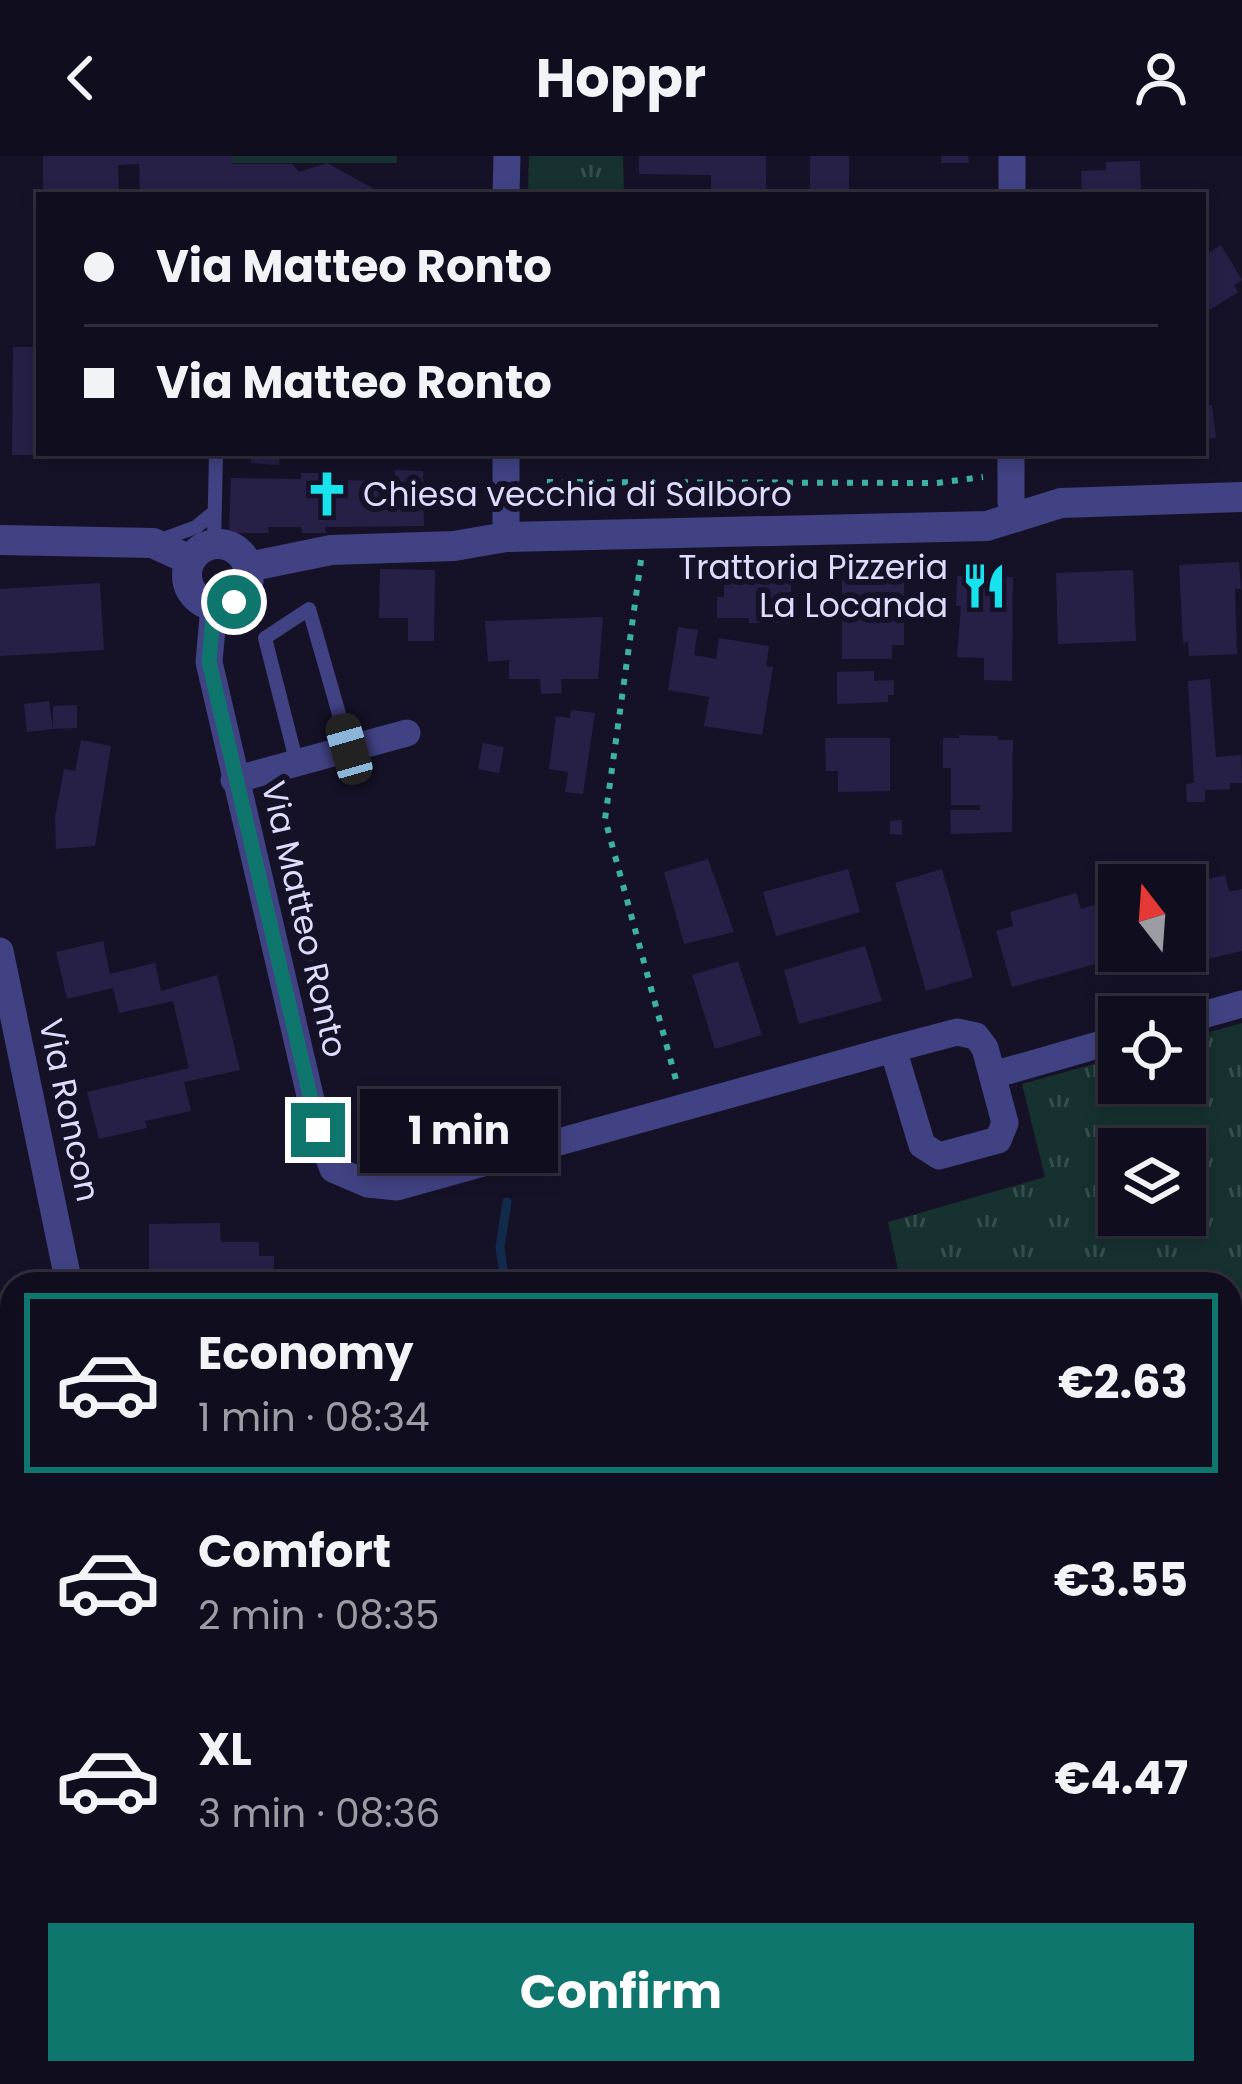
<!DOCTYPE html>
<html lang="en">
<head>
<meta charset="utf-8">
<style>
	body { margin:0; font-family:Poppins,sans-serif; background:#191727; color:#f1f3f6; height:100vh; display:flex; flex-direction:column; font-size:45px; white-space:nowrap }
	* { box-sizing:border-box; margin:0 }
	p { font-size:39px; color:#9c9ca4 }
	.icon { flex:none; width:66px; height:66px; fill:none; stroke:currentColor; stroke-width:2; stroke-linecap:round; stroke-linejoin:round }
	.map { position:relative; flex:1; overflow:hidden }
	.details { position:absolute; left:0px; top:1116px; width:1242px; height:813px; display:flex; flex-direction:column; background:#100e1e; border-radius:36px 36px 0 0; box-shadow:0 6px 18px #0003,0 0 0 3px #302e3c }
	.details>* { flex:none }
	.banner { position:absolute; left:36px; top:36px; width:1170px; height:264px; border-radius:0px; box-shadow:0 6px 18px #0003,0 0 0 3px #302e3c; display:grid; align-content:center; height:264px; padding:0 48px; background:#100e1e }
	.needle { width:78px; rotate:343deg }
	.tools { position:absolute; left:1098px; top:708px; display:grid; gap:24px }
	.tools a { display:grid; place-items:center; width:108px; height:108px; border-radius:0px; background:#100e1e; box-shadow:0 6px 18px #0003,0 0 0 3px #302e3c; font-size:60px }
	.end { position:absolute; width:54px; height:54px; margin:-27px; border:15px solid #0f766e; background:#fff; box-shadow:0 0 0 6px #fff }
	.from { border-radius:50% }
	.bubble { position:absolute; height:84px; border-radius:0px; background:#100e1e; box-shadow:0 6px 18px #0003,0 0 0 3px #302e3c; font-size:39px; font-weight:700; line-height:84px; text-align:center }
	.car { position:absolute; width:36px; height:72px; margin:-36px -18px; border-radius:15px; box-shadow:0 0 9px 3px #0007; background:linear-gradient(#222 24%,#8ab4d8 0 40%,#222 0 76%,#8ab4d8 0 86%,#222 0) }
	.banner b { display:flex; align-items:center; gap:42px; height:114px; font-size:45px }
	.banner b+b { border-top:3px solid #302e3c }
	.banner i { width:30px; height:30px; background:#f1f3f6 }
	ul { padding:21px 0 0; list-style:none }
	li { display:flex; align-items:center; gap:36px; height:180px; margin:0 24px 18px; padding:0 24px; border:6px solid transparent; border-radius:0px }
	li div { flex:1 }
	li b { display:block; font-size:45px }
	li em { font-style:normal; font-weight:700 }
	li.selected { border-color:#0f766e }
	li>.icon { width:108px; height:108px; stroke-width:1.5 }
	.primary-button { display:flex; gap:24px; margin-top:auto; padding:24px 48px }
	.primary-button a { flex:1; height:138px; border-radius:0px; background:#0f766e; color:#fff; font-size:48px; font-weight:700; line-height:138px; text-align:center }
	header { display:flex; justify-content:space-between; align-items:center; height:156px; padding:0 48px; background:#100e1e; font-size:54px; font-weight:700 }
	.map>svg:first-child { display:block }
	.grass { fill:#16312f }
	.park { fill:url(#park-tufts); fill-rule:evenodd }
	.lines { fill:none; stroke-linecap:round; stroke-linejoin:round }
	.stream { stroke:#132b4b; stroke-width:9 }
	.building { fill:#262047 }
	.path { stroke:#3bb2a4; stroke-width:6; stroke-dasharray:6 9; stroke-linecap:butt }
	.service { stroke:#414283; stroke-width:14 }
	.minor { stroke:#414283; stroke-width:27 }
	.tertiary { stroke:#414283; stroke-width:30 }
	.route { stroke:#0f766e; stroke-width:15 }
	.labels { text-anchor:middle; stroke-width:12; stroke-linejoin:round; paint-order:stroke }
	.poi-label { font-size:33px; fill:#dedcfc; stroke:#151228; text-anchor:start }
	.street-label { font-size:33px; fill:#dedcfc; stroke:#151228 }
</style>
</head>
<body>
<header><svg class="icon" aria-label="back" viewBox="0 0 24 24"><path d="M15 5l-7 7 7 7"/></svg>Hoppr<svg class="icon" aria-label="person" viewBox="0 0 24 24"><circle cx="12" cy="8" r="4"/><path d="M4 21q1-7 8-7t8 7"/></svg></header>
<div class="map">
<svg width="1242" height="1928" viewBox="0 0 1242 1928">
	<defs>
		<pattern id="park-tufts" width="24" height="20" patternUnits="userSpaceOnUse" patternTransform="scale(3)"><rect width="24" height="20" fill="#16312f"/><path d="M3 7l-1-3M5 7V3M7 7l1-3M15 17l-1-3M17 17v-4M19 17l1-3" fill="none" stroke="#374e4e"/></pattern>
	</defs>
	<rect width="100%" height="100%" fill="#151228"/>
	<path class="grass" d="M 232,0 L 397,0 L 397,7 L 232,7 Z"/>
	<path class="park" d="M 529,0 L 623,0 L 624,39 L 528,39 Z
		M 1242,867 L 1242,1184 L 1230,1187 L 1230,1128 L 901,1128 L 888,1066 L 1045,1021 L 1022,928 L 1119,901 L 1119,927 L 1185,927 L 1185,883 ZM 1119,993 L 1185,993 L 1185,1059 L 1119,1059 Z"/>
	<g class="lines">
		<path class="stream" d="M 505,1128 L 500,1091 L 507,1046
			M 952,1917 L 967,1928"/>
	</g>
	<path class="building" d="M 43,0 L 232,0 L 232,8 L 292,8 L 299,16 L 327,7 L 385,39 L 140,39 L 139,8 L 118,9 L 119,39 L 43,39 Z
		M 639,0 L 766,0 L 766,39 L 711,39 L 711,19 L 639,18 Z
		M 810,0 L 849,0 L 849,33 L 827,33 L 828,39 L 810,39 Z
		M 941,0 L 968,0 L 969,7 L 941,7 Z
		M 1140,5 L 1141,39 L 1082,39 L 1081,15 L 1106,14 L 1106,6 Z
		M 1221,89 L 1242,124 L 1234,129 L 1238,136 L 1203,158 L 1203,100 Z
		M 13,191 L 39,191 L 39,299 L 12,299 Z
		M 1212,249 L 1216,282 L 1203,283 L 1203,250 Z
		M 252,297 L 280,297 L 279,309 L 251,307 Z
		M 395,314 L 423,315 L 424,370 L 325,371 L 326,377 L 302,377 L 301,371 L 268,371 L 269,377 L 229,377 L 231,322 L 301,323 L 301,317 L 323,317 L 322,324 L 395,325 Z
		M 1239,406 L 1241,433 L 1235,433 L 1237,498 L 1189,500 L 1188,486 L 1183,487 L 1179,409 Z
		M 380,413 L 435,414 L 434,485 L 408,485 L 408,462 L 379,462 Z
		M 1133,414 L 1136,485 L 1058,488 L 1056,417 Z
		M 957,420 L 1013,421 L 1012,525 L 984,524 L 984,502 L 957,501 L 961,450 L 956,450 Z
		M 904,423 L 904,489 L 892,489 L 892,503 L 842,503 L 842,424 Z
		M 724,425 L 791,425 L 791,467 L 749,467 L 749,462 L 717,462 L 717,441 L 724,441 Z
		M 100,427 L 104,494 L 0,500 L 0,433 Z
		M 603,461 L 598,523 L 561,523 L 562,537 L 541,538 L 540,523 L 509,523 L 509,504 L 488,506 L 485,465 Z
		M 678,471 L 698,474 L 694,499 L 716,503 L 719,482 L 769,490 L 766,510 L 773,511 L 762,579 L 704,570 L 709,541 L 668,534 Z
		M 874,515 L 874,525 L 894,524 L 894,539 L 888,539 L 888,546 L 837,548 L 837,516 Z
		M 1210,523 L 1216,601 L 1241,599 L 1242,627 L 1230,627 L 1230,633 L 1205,634 L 1205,646 L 1187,646 L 1186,628 L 1194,627 L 1188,525 Z
		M 49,545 L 53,573 L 27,576 L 24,548 Z
		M 77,549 L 77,572 L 53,573 L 53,550 Z
		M 571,554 L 595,557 L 583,638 L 565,636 L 568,616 L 549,613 L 556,560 L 570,562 Z
		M 959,579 L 998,580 L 998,584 L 1013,584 L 1012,676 L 951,678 L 950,654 L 980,654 L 980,649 L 951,649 L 951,612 L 943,612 L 943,582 L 959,582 Z
		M 825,582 L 890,582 L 890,635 L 838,636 L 838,615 L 826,615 Z
		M 81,584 L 111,590 L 95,690 L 56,693 L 55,661 L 64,613 L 75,615 Z
		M 483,587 L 504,591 L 499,617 L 478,613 Z
		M 902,664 L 902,679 L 890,678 L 890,665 Z
		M 708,703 L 734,776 L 684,788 L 664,716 Z
		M 848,713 L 860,756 L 776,780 L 763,736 Z
		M 942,713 L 973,821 L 926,835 L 895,727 Z
		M 1225,719 L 1229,736 L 1242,733 L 1242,795 L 1161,814 L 1156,795 L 1185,795 L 1185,729 Z
		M 1076,737 L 1081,753 L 1097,748 L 1113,803 L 1012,831 L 996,775 L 1013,770 L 1010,756 Z
		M 103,785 L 110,818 L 155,807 L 161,835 L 217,819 L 240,914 L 184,926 L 191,955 L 145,965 L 147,972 L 99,983 L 87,936 L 189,912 L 173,845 L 119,857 L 113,832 L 67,843 L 56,796 Z
		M 865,790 L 882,845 L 799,868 L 784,814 Z
		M 309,802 L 329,811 L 321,830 L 301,822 Z
		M 738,805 L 762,879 L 715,893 L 692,819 Z
		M 220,1067 L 221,1086 L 259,1086 L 259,1100 L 274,1100 L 274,1128 L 149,1128 L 149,1068 Z"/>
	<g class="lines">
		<path class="path" d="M 745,342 L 748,326
			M 540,350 L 541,326 L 937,327 L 983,321
			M 641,404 L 605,663 L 676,924"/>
		<path class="service" d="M 158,385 L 196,371 L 212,358
			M 214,389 L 216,297
			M 297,608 L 265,482 L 309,453 L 349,593
			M 108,1917 L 109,1928
			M 145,1928 L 205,1917"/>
		<path class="minor" d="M 506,39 L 507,0
			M 1012,39 L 1012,0
			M 1011,297 L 1011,346 L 1017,362
			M 506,381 L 506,297
			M 214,450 L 209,506 L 318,974 L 333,1013 L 368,1028 L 397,1031 L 893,893 L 957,876 L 976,880 L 985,892 L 1005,967 L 998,984 L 939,1000 L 922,989 L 893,893
			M 234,624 L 407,577
			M 0,795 L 69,1128
			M 1185,864 L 1242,848
			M 993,919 L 1119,883
			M 0,1861 L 12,1859"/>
		<path class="tertiary" d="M 0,384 L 153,387 L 190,404
			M187 419a31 31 0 1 1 62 0a31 31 0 1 1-62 0Z
			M 248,411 L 331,394 L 454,390 L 506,381 L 987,370 L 1061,347 L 1242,341"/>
	</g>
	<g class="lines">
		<path class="route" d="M 234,446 L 214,450 L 209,506 L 318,974"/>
	</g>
	<defs>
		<g id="church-bare" transform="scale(3.6)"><path d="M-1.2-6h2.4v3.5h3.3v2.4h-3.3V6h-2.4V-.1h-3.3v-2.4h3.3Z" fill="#18e3ec" stroke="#151228" stroke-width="2.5" paint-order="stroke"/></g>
		<g id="restaurant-bare" transform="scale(3.6)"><path d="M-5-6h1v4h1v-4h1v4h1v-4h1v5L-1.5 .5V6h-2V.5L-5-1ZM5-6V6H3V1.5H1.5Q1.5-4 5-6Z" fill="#18e3ec" stroke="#151228" stroke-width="2.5" paint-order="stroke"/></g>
	</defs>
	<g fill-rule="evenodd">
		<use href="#church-bare" x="327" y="338"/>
		<use href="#restaurant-bare" x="984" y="430"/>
	</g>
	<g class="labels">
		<g class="poi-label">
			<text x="363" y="350">Chiesa vecchia di Salboro</text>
			<text x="948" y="423" text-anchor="end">Trattoria Pizzeria<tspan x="948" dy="38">La Locanda</tspan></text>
		</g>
		<g class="street-label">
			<text transform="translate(305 763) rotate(77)" y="12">Via Matteo Ronto</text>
			<text transform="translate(70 954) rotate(78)" y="12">Via Roncon</text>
		</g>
	</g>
</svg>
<div class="tools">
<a><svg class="needle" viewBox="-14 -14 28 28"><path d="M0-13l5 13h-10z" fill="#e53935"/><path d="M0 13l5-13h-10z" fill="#9c9ca4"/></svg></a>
<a><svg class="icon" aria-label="locate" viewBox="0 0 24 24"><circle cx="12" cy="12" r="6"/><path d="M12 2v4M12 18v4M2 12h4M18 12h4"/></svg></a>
<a><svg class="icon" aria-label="layers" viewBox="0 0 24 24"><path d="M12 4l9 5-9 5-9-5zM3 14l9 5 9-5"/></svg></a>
</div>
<i class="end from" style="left:234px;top:446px"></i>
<i class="end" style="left:318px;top:974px"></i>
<div class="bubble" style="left:360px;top:933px;width:198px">1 min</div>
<i class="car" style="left:349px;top:593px;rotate:344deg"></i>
<div class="banner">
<b><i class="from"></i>Via Matteo Ronto</b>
<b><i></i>Via Matteo Ronto</b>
</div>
<section class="details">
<ul>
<li class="selected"><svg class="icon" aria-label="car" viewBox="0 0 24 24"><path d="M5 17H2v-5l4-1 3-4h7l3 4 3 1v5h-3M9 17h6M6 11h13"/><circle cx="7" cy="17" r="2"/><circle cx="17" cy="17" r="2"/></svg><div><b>Economy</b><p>1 min · 08:34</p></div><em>€2.63</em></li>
<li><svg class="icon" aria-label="car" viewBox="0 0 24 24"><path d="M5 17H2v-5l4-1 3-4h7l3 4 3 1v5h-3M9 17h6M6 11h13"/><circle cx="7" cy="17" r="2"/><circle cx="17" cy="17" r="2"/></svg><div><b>Comfort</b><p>2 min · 08:35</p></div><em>€3.55</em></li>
<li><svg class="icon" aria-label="car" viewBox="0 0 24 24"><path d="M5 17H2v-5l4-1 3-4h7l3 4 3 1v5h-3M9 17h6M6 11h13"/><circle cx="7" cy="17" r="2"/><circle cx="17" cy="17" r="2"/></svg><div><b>XL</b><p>3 min · 08:36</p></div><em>€4.47</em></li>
</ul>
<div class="primary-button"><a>Confirm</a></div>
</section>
</div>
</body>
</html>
